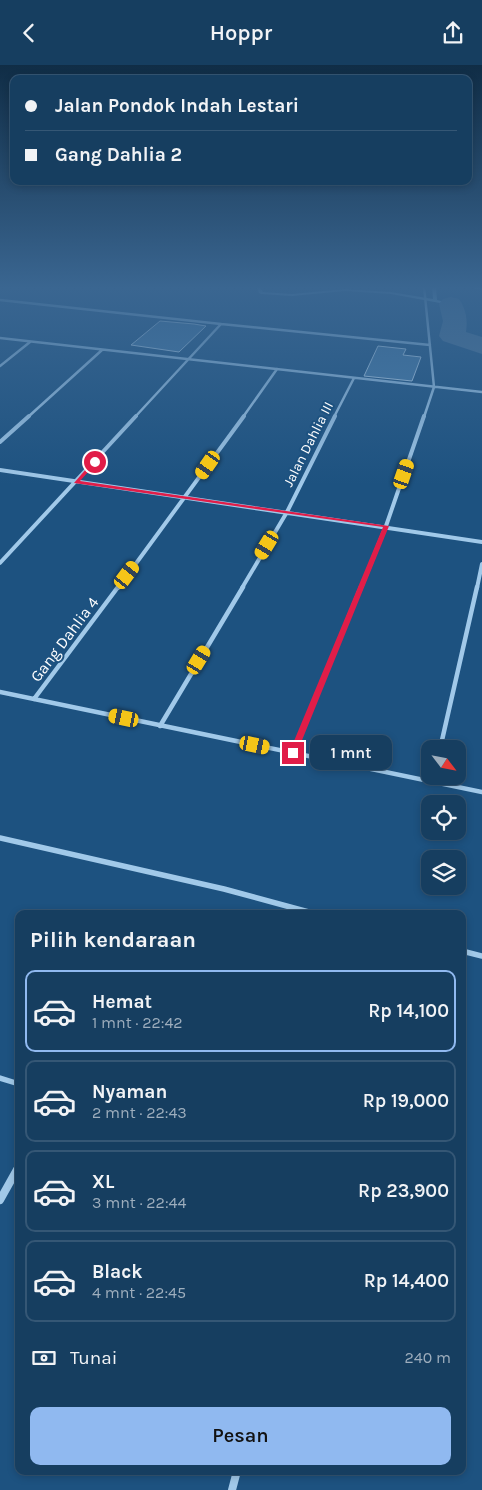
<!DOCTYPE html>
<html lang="id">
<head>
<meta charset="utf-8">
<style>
	body { margin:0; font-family:Karla,sans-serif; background:#1f4566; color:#f1f3f6; height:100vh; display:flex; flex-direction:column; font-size:19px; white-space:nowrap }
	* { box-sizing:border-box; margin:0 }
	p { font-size:16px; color:#9eaebd }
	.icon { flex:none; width:28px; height:28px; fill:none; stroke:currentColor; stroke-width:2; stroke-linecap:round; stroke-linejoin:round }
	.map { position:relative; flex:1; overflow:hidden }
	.details { position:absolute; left:15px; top:845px; width:451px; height:565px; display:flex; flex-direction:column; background:#163e60; border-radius:10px; box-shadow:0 2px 8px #0003,0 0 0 1px #355775 }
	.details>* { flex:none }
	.guide { position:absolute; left:10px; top:10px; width:462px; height:110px; border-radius:10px; box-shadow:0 2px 8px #0003,0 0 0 1px #355775; display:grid; align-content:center; height:110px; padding:0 15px; background:#163e60 }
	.needle { width:32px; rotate:122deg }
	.fabs { position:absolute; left:421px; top:675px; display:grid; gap:10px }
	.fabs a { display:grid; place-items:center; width:45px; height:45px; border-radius:10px; background:#163e60; box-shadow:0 2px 8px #0003,0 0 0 1px #355775; font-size:25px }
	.end { position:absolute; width:22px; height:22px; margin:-11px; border:6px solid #e11d48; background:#fff; box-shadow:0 0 0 2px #fff }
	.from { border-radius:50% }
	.bubble { position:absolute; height:35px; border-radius:10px; background:#163e60; box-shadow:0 2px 8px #0003,0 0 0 1px #355775; font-size:16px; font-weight:600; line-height:35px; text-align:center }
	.car { position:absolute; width:15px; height:30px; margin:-15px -8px; border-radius:6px; box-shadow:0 0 4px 1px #0007; background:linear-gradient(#f5c518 24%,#345 0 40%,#f5c518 0 76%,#345 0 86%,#f5c518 0) }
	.guide b { display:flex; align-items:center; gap:18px; height:48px; font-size:19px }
	.guide b+b { border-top:1px solid #355775 }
	.guide i { width:12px; height:12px; background:#f1f3f6 }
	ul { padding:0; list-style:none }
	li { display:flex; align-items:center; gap:15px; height:82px; margin:0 10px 8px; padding:0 5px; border:2px solid #355775; border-radius:10px }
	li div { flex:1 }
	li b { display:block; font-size:19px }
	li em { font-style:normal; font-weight:600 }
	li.current { border-color:#90b9f0 }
	li>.icon { width:45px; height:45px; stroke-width:1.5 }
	h2 { padding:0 15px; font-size:22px; line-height:60px }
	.pay { display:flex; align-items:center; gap:12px; height:55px; padding:0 15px; font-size:19px }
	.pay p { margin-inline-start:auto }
	.primary-button { display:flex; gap:10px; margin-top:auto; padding:10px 15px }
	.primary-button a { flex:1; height:58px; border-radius:10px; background:#90b9f0; color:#111; font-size:20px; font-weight:600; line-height:58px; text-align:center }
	header { display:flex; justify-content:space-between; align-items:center; height:65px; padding:0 15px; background:#163e60; font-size:22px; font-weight:600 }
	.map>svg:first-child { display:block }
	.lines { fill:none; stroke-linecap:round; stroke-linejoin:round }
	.stream { fill:#94c5eb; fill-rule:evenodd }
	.river { fill:#4e7598; fill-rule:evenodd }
	.building { fill:#457caa; stroke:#c5e1f7 }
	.minor-far4 { stroke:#a1c9e9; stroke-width:2.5 }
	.minor-far3 { stroke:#a1c9e9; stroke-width:4 }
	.minor-far2 { stroke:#a1c9e9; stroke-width:4.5 }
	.minor-far1 { stroke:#a1c9e9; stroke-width:5.5 }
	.minor { stroke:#a1c9e9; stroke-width:8 }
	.tertiary { fill:#a1c9e9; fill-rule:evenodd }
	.route { fill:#e11d48 }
	.labels { text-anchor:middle; stroke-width:4; stroke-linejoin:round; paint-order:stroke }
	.far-street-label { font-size:14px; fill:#fff; stroke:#1d5280 }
	.street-label { font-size:16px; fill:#fff; stroke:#1d5280 }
</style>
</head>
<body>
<header><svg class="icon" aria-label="back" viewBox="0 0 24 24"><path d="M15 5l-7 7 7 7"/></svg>Hoppr<svg class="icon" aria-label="share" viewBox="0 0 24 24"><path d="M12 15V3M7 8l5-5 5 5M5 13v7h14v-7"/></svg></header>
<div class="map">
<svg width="482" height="1425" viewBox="0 0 482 1425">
	<rect width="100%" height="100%" fill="#1d5280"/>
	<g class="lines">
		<path class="stream" d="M 256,221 L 260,221 L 263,227 L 292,229 L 345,224 L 391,227 L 433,234 L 432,221 L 436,221 L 437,235 L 453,239 L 451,240 L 391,229 L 345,226 L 292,231 L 261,229 L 259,228 Z"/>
		<path class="river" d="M 451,232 L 459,234 C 466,244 468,255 466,267 L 482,272 L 482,289 L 443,276 L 439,271 L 443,256 L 439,239 L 443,234 Z"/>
	</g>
	<path class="building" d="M 160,256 L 194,259 L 206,261 L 179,287 L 131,280 Z
		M 378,281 L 406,284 L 403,290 L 421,292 L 412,316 L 364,311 Z"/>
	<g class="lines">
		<path class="minor-far4" d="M 0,235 L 221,259
			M 0,273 L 482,327
			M 0,301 L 30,277
			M 28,352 L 102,285
			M 135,352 L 221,259 L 430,280
			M 243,352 L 277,304
			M 334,352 L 354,313
			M 424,352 L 434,322 L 424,221"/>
		<path class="minor-far3" d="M 0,377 L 29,351
			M 0,405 L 482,477
			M 0,498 L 136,351
			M 118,523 L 244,351
			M 242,523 L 287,447 L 335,351
			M 361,523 L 386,461 L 424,351
			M 477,523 L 482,499"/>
		<path class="minor-far2" d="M 0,627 L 482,727
			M 34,634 L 118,522
			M 160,661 L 243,522
			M 440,684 L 477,522
			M 293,688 L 361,522"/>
		<path class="minor-far1" d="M 0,773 L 224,824 L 316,849
			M 462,886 L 482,891
			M 0,1013 L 19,1019"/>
		<path class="minor" d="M 0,1135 L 19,1101
			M 232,1425 L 237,1406"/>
		<path class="tertiary" d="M 469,221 L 482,223 L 482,225 L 470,222 Z"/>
	</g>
	<linearGradient id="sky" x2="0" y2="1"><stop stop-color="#102d46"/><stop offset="0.53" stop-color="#3a6691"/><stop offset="1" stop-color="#3a6691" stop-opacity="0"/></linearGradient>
	<rect width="482" height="420" fill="url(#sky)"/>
	<path class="route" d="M 93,396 L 97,397 L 80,416 L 389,461 L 296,690 L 289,688 L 383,462 L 74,418 Z"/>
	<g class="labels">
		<g class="far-street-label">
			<text transform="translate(308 379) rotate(-63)" y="5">Jalan Dahlia III</text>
		</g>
		<g class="street-label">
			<text transform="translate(64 574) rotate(-53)" y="6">Gang Dahlia 4</text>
		</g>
	</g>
</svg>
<div class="fabs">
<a><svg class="needle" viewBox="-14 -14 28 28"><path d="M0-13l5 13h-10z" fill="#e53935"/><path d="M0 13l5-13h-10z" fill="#9eaebd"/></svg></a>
<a><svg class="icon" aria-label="locate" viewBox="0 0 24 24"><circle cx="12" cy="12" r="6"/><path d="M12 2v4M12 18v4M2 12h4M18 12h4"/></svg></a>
<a><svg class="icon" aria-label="layers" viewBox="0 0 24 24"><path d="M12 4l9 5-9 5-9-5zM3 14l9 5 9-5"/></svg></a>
</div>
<i class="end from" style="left:95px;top:397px"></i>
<i class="end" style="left:293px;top:688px"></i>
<div class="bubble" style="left:310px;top:670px;width:82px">1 mnt</div>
<i class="car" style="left:208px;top:400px;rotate:215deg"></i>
<i class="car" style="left:404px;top:409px;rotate:19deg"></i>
<i class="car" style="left:267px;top:480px;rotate:211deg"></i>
<i class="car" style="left:127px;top:510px;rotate:37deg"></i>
<i class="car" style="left:199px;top:595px;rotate:31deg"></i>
<i class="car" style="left:124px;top:653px;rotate:282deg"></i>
<i class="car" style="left:255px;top:680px;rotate:102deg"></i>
<div class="guide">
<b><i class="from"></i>Jalan Pondok Indah Lestari</b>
<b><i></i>Gang Dahlia 2</b>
</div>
<section class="details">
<h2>Pilih kendaraan</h2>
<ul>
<li class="current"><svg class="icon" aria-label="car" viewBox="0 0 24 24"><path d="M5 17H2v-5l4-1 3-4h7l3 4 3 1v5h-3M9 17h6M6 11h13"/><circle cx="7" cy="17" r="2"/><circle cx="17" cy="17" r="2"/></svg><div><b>Hemat</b><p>1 mnt · 22:42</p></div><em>Rp 14,100</em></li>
<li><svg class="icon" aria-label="car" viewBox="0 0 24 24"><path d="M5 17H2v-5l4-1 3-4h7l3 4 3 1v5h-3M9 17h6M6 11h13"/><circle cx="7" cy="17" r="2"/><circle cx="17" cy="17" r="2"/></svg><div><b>Nyaman</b><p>2 mnt · 22:43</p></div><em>Rp 19,000</em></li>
<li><svg class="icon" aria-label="car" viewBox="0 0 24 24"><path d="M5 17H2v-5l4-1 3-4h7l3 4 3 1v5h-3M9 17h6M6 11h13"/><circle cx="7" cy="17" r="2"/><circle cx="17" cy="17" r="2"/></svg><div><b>XL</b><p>3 mnt · 22:44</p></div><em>Rp 23,900</em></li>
<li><svg class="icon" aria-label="car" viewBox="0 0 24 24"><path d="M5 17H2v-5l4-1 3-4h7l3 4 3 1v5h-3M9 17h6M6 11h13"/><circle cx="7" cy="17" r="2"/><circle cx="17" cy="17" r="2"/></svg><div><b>Black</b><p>4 mnt · 22:45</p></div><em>Rp 14,400</em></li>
</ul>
<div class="pay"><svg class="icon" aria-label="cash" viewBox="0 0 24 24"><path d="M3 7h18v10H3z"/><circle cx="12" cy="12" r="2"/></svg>Tunai<p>240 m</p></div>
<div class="primary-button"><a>Pesan</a></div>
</section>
</div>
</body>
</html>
